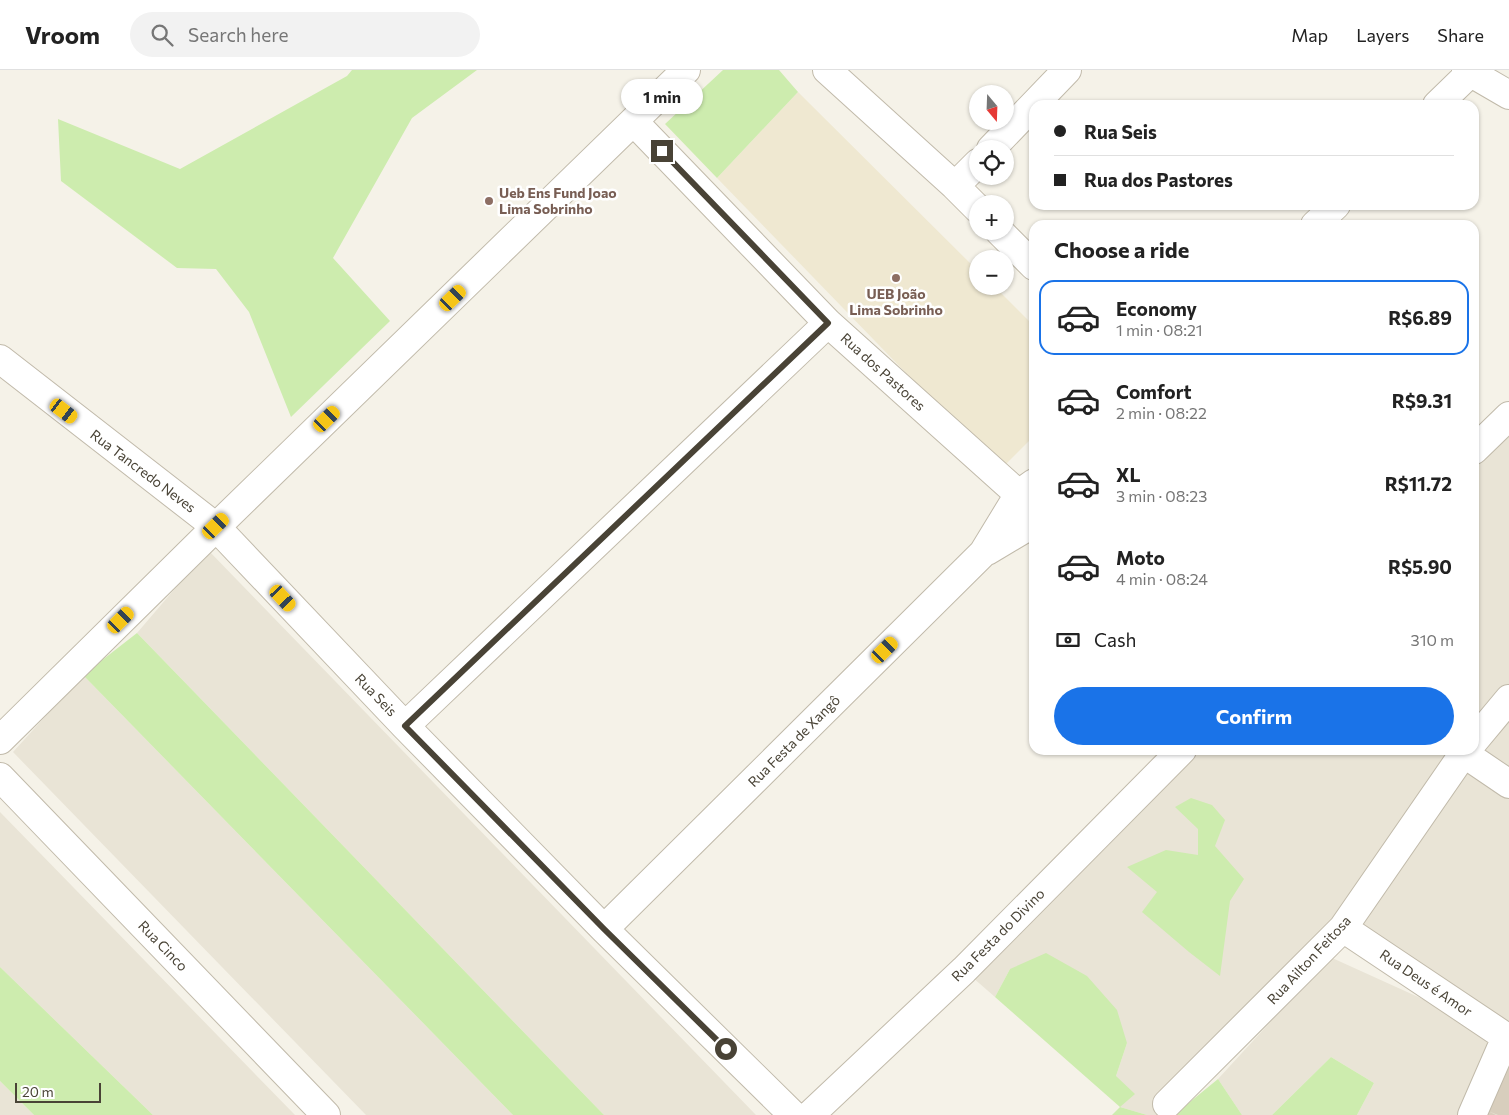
<!DOCTYPE html>
<html lang="en">
<head>
<meta charset="utf-8">
<style>
	body { margin:0; font-family:Commissioner,sans-serif; background:#f2f2f2; color:#222; height:100vh; display:flex; flex-direction:column; font-size:19px; white-space:nowrap }
	* { box-sizing:border-box; margin:0 }
	p { font-size:16px; color:#767676 }
	.icon { flex:none; width:28px; height:28px; fill:none; stroke:currentColor; stroke-width:2; stroke-linecap:round; stroke-linejoin:round }
	.map { position:relative; flex:1; overflow:hidden }
	.drawer { position:absolute; left:1029px; top:150px; width:450px; height:535px; display:flex; flex-direction:column; background:#fff; border-radius:15px; box-shadow:0 1px 4px #0004 }
	.drawer>* { flex:none }
	.top-card { position:absolute; left:1029px; top:30px; width:450px; height:110px; border-radius:15px; box-shadow:0 1px 4px #0004; display:grid; align-content:center; height:110px; padding:0 25px; background:#fff }
	.needle { width:32px; rotate:161deg }
	.controls { position:absolute; left:969px; top:15px; display:grid; gap:10px }
	.controls a { display:grid; place-items:center; width:45px; height:45px; border-radius:50%; background:#fff; box-shadow:0 1px 4px #0004; font-size:25px }
	.scale { position:absolute; left:15px; bottom:12px; width:86px; box-sizing:border-box; padding-left:5px; border:2px solid #494336; border-top:0; font-size:14px; line-height:18px; white-space:nowrap; color:#494336; -webkit-text-stroke:4px #fff; paint-order:stroke }
	.end { position:absolute; width:22px; height:22px; margin:-11px; border:6px solid #494336; background:#fff; box-shadow:0 0 0 2px #fff }
	.from { border-radius:50% }
	.bubble { position:absolute; height:35px; border-radius:18px; background:#fff; box-shadow:0 1px 4px #0004; font-size:16px; font-weight:700; line-height:35px; text-align:center }
	.car { position:absolute; width:15px; height:30px; margin:-15px -8px; border-radius:6px; box-shadow:0 0 4px 1px #0007; background:linear-gradient(#f5c518 24%,#345 0 40%,#f5c518 0 76%,#345 0 86%,#f5c518 0) }
	.top-card b { display:flex; align-items:center; gap:18px; height:48px; font-size:19px }
	.top-card b+b { border-top:1px solid #e0e0e0 }
	.top-card i { width:12px; height:12px; background:#222 }
	ul { padding:0; list-style:none }
	li { display:flex; align-items:center; gap:15px; height:75px; margin:0 10px 8px; padding:0 15px; border:2px solid transparent; border-radius:15px }
	li div { flex:1 }
	li b { display:block; font-size:19px }
	li em { font-style:normal; font-weight:700 }
	li.selected { border-color:#1a73e8 }
	li>.icon { width:45px; height:45px; stroke-width:1.5 }
	h2 { padding:0 25px; font-size:22px; line-height:60px }
	.pay { display:flex; align-items:center; gap:12px; height:55px; padding:0 25px; font-size:19px }
	.pay p { margin-inline-start:auto }
	.primary-button { display:flex; gap:10px; margin-top:auto; padding:10px 25px }
	.primary-button a { flex:1; height:58px; border-radius:30px; background:#1a73e8; color:#fff; font-size:20px; font-weight:700; line-height:58px; text-align:center }
	header { display:flex; align-items:center; gap:30px; box-sizing:border-box; height:70px; padding:0 25px; background:#fff; border-bottom:1px solid #e0e0e0 }
	header strong { font-size:24px }
	nav { display:flex; gap:28px; margin-inline-start:auto; font-size:18px }
	.search { width:350px; height:45px; background:#f2f2f2; display:flex; align-items:center; gap:12px; box-sizing:border-box; padding:0 18px; border-radius:28px; color:#767676; font-size:19px }
	.map>svg:first-child { display:block }
	.residential { fill:#e9e4d6 }
	.education { fill:#efe8d1 }
	.green { fill:#cdecae }
	.building { fill:#d8cebd }
	.lines { fill:none; stroke-linecap:round; stroke-linejoin:round }
	.minor-casing { stroke:#c1baaa; stroke-width:30 }
	.minor { stroke:#fff; stroke-width:28 }
	.route { stroke:#494336; stroke-width:6 }
	.education-dot { fill:#8d6e63; stroke:#fff; stroke-width:2 }
	.labels { text-anchor:middle; stroke-width:5; stroke-linejoin:round; paint-order:stroke }
	.education-label { font-size:14px; font-weight:bold; fill:#785e54; stroke:#fff; text-anchor:start }
	.street-label { font-size:14px; fill:#494336; stroke:#fff }
</style>
</head>
<body>
<header>
<strong>Vroom</strong>
<div class="search"><svg class="icon" aria-label="search" viewBox="0 0 24 24"><circle cx="10" cy="10" r="6"/><path d="M15 15l6 6"/></svg>Search here</div>
<nav><a>Map</a><a>Layers</a><a>Share</a></nav>
</header>
<div class="map">
<svg width="1509" height="1045" viewBox="0 0 1509 1045">
	<rect width="100%" height="100%" fill="#f5f2e8"/>
	<path class="residential" d="M 1509,353 L 1509,1045 L 1357,1045 L 1374,1013 L 1331,987 L 1272,1045 L 1242,1045 L 1218,1009 L 1330,887 L 1502,965 L 1343,858 L 1167,1045 L 1147,1045 L 1120,1037 L 1116,1006 L 1127,973 L 1010,899 L 995,927 L 964,900 L 1182,680 L 1474,680 L 1474,388 Z
		M 208,480 L 756,1045 L 604,1045 L 137,563 Z
		M 83,605 L 513,1045 L 366,1045 L 13,682 Z
		M 0,742 L 295,1045 L 153,1045 L 0,897 Z
		M 0,1011 L 34,1045 L 0,1045 Z"/>
	<path class="education" d="M 798,22 L 977,200 L 978,216 L 994,216 L 1034,256 L 1034,366 L 1000,400 L 717,108 Z"/>
	<path class="green" d="M 352,0 L 477,0 L 412,48 L 333,188 L 390,251 L 291,347 L 249,242 L 216,199 L 177,198 L 61,111 L 58,49 L 180,99 L 347,6 Z
		M 723,0 L 779,0 L 798,22 L 717,108 L 665,54 Z
		M 137,563 L 604,1045 L 513,1045 L 83,605 Z
		M 1191,728 L 1212,735 L 1225,750 L 1215,776 L 1244,809 L 1230,831 L 1220,906 L 1189,882 L 1142,842 L 1157,822 L 1127,797 L 1166,780 L 1198,785 L 1198,759 L 1175,737 Z
		M 1046,883 L 1087,906 L 1117,940 L 1127,973 L 1116,1006 L 1135,1024 L 1120,1037 L 1147,1045 L 1112,1045 L 1120,1037 L 995,927 L 1010,899 Z
		M 0,897 L 153,1045 L 34,1045 L 0,1011 Z
		M 1331,987 L 1374,1013 L 1357,1045 L 1272,1045 Z
		M 1218,1009 L 1242,1045 L 1174,1045 Z"/>
	<path class="building" d="M 1509,979 L 1509,1045 L 1498,1045 L 1488,1041 L 1496,1045 L 1479,1045 Z"/>
	<g class="lines">
		<g class="minor-casing">
			<path id="minor" d="M 827,0 L 955,116 L 978,139
				M 1466,0 L 1509,25
				M 1437,35 L 1470,3
				M 634,52 L 828,253 L 1034,438
				M 991,79 L 1067,0
				M 955,116 L 978,93
				M 1315,155 L 1336,135
				M 999,161 L 1034,196
				M 0,289 L 216,457 L 405,656 L 604,859 L 793,1045
				M 1474,380 L 1509,346
				M 987,481 L 1034,453
				M 405,656 L 828,253
				M 0,670 L 216,457 L 686,0
				M 1474,671 L 1509,629
				M 1459,680 L 1509,714
				M 0,707 L 326,1045
				M 1343,858 L 1509,969
				M 604,859 L 983,483 L 1019,424 L 1034,413
				M 1167,1034 L 1343,858 L 1466,680
				M 810,1045 L 964,900 L 1182,680
				M 1472,1045 L 1506,967"/>
		</g>
		<use href="#minor" class="minor"/>
	</g>
	<g class="lines">
		<path class="route" d="M 662,81 L 828,253 L 405,656 L 604,859 L 726,979"/>
	</g>
	<g class="education-dot">
		<circle cx="489" cy="131" r="5"/>
		<circle cx="896" cy="208" r="5"/>
	</g>
	<g class="labels">
		<g class="education-label">
			<text x="499" y="128">Ueb Ens Fund Joao<tspan x="499" dy="16">Lima Sobrinho</tspan></text>
			<text x="896" y="229" text-anchor="middle">UEB João<tspan x="896" dy="16">Lima Sobrinho</tspan></text>
		</g>
		<g class="street-label">
			<text transform="translate(883 302) rotate(42)" y="5">Rua dos Pastores</text>
			<text transform="translate(143 401) rotate(37)" y="5">Rua Tancredo Neves</text>
			<text transform="translate(376 625) rotate(46)" y="5">Rua Seis</text>
			<text transform="translate(794 671) rotate(-45)" y="5">Rua Festa de Xangô</text>
			<text transform="translate(998 865) rotate(-45)" y="5">Rua Festa do Divino</text>
			<text transform="translate(163 876) rotate(46)" y="5">Rua Cinco</text>
			<text transform="translate(1309 890) rotate(-47)" y="5">Rua Ailton Feitosa</text>
			<text transform="translate(1426 913) rotate(34)" y="5">Rua Deus é Amor</text>
		</g>
	</g>
</svg>
<div class="controls">
<a><svg class="needle" viewBox="-14 -14 28 28"><path d="M0-13l5 13h-10z" fill="#e53935"/><path d="M0 13l5-13h-10z" fill="#767676"/></svg></a>
<a><svg class="icon" aria-label="locate" viewBox="0 0 24 24"><circle cx="12" cy="12" r="6"/><path d="M12 2v4M12 18v4M2 12h4M18 12h4"/></svg></a>
<a>+</a>
<a>−</a>
</div>
<div class="scale">20 m</div>
<i class="end from" style="left:726px;top:979px"></i>
<i class="end" style="left:662px;top:81px"></i>
<div class="bubble" style="left:621px;top:9px;width:82px">1 min</div>
<i class="car" style="left:453px;top:228px;rotate:46deg"></i>
<i class="car" style="left:64px;top:341px;rotate:127deg"></i>
<i class="car" style="left:327px;top:349px;rotate:46deg"></i>
<i class="car" style="left:216px;top:456px;rotate:46deg"></i>
<i class="car" style="left:283px;top:528px;rotate:137deg"></i>
<i class="car" style="left:121px;top:550px;rotate:45deg"></i>
<i class="car" style="left:885px;top:580px;rotate:45deg"></i>
<div class="top-card">
<b><i class="from"></i>Rua Seis</b>
<b><i></i>Rua dos Pastores</b>
</div>
<section class="drawer">
<h2>Choose a ride</h2>
<ul>
<li class="selected"><svg class="icon" aria-label="car" viewBox="0 0 24 24"><path d="M5 17H2v-5l4-1 3-4h7l3 4 3 1v5h-3M9 17h6M6 11h13"/><circle cx="7" cy="17" r="2"/><circle cx="17" cy="17" r="2"/></svg><div><b>Economy</b><p>1 min · 08:21</p></div><em>R$6.89</em></li>
<li><svg class="icon" aria-label="car" viewBox="0 0 24 24"><path d="M5 17H2v-5l4-1 3-4h7l3 4 3 1v5h-3M9 17h6M6 11h13"/><circle cx="7" cy="17" r="2"/><circle cx="17" cy="17" r="2"/></svg><div><b>Comfort</b><p>2 min · 08:22</p></div><em>R$9.31</em></li>
<li><svg class="icon" aria-label="car" viewBox="0 0 24 24"><path d="M5 17H2v-5l4-1 3-4h7l3 4 3 1v5h-3M9 17h6M6 11h13"/><circle cx="7" cy="17" r="2"/><circle cx="17" cy="17" r="2"/></svg><div><b>XL</b><p>3 min · 08:23</p></div><em>R$11.72</em></li>
<li><svg class="icon" aria-label="car" viewBox="0 0 24 24"><path d="M5 17H2v-5l4-1 3-4h7l3 4 3 1v5h-3M9 17h6M6 11h13"/><circle cx="7" cy="17" r="2"/><circle cx="17" cy="17" r="2"/></svg><div><b>Moto</b><p>4 min · 08:24</p></div><em>R$5.90</em></li>
</ul>
<div class="pay"><svg class="icon" aria-label="cash" viewBox="0 0 24 24"><path d="M3 7h18v10H3z"/><circle cx="12" cy="12" r="2"/></svg>Cash<p>310 m</p></div>
<div class="primary-button"><a>Confirm</a></div>
</section>
</div>
</body>
</html>
